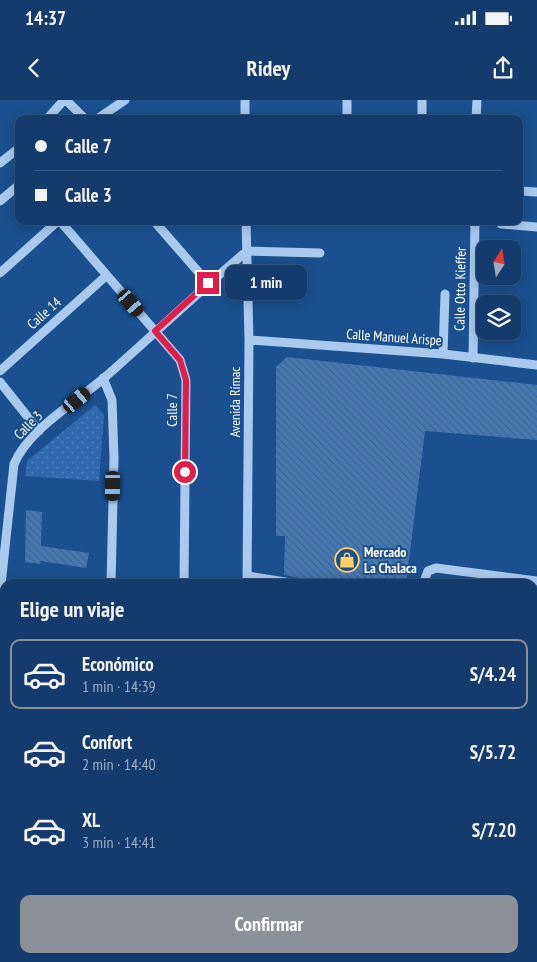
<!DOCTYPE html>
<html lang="es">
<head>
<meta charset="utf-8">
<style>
	body { margin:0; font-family:"PT Sans Narrow",sans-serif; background:#214673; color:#f1f3f6; height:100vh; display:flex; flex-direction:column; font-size:19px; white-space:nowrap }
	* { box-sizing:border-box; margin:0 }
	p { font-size:16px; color:#9dadc1 }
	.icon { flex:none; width:28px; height:28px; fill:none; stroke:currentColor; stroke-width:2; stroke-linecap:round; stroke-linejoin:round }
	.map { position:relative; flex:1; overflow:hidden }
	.panel { position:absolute; left:0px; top:479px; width:538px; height:384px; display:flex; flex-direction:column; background:#143b6b; border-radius:15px 15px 0 0; box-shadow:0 2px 12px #0003,0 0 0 1px #33557e }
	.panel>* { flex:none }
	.top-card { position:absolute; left:15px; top:15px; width:508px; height:110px; border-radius:10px; box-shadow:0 2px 12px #0003,0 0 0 1px #33557e; display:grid; align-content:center; height:110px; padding:0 20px; background:#143b6b }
	.needle { width:32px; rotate:12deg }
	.fabs { position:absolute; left:476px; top:140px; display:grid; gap:10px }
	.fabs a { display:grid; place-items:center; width:45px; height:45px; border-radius:10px; background:#143b6b; box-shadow:0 2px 12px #0003,0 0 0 1px #33557e; font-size:25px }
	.end { position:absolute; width:22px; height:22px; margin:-11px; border:6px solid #e11d48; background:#fff; box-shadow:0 0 0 2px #fff }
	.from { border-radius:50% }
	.bubble { position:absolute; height:35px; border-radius:10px; background:#143b6b; box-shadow:0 2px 12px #0003,0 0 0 1px #33557e; font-size:16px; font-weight:700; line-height:35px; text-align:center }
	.car { position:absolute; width:15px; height:30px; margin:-15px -8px; border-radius:6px; box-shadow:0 0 4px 1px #0007; background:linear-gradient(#222 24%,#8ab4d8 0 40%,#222 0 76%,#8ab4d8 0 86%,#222 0) }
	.top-card b { display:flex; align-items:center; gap:18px; height:48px; font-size:19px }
	.top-card b+b { border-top:1px solid #33557e }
	.top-card i { width:12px; height:12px; background:#f1f3f6 }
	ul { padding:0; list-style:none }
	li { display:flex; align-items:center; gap:15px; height:70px; margin:0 10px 8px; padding:0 10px; border:2px solid transparent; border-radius:10px }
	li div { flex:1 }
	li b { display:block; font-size:19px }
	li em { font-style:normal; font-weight:700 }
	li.current { border-color:#8c9099 }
	li>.icon { width:45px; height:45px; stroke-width:1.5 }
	h2 { padding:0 20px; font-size:22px; line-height:60px }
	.primary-button { display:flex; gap:10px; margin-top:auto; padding:10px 20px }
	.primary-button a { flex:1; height:58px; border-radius:10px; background:#8c9099; color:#fff; font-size:20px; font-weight:700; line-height:58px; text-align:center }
	.status { display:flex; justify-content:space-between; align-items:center; height:35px; padding:0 25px; background:#143b6b; direction:ltr }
	.status svg { height:14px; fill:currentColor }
	header { display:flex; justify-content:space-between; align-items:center; height:65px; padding:0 20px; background:#143b6b; font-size:22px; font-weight:700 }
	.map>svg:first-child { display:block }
	.park { fill:url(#park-dots) }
	.building { fill:url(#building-back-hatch) }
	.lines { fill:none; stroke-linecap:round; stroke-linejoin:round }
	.minor { stroke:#a9c9ee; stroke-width:9 }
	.major { stroke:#f0f6ff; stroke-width:12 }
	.route { stroke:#e11d48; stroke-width:6 }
	.labels { text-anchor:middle; stroke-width:4; stroke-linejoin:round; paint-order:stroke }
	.street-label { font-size:14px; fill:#fff; stroke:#1b4f8f }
	.poi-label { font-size:14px; font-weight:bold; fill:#fff; stroke:#1b4f8f; text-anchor:start }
</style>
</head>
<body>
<div class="status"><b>14:37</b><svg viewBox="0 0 49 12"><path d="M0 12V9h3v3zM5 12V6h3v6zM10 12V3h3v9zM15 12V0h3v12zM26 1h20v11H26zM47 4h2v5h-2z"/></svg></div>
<header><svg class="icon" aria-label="back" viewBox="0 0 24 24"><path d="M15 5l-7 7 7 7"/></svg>Ridey<svg class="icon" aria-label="share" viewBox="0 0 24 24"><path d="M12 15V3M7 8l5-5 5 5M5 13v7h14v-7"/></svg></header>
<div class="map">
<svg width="537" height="862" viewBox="0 0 537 862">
	<defs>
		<pattern id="park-dots" width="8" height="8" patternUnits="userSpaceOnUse" patternTransform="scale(1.25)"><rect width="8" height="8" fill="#2e69ad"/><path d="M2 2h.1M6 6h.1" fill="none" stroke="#4d80b9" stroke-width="1.8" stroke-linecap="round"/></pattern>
		<pattern id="building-back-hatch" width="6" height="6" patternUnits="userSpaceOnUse" patternTransform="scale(1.25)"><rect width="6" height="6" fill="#4478b7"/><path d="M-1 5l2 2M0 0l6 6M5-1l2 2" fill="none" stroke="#486282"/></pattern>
	</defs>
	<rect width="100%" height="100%" fill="#1b4f8f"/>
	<path class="park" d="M 95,305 L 104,315 L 99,381 L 25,376 L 27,361 Z"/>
	<path class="building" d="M 287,257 L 537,285 L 537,340 L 425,331 L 406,484 L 304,484 L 299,478 L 284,475 L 285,436 L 276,436 L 276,267 Z
		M 26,410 L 42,412 L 41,446 L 89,453 L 86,468 L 41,461 L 40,464 L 25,462 Z"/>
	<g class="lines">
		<path class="minor" d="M 66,0 L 85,19
			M 245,0 L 245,19
			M 47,19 L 64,0
			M 97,19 L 125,0
			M 347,19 L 347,0
			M 422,19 L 422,0
			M 476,19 L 477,0
			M 0,63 L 19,48
			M 519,91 L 537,92
			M 0,101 L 19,85
			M 60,121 L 180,260 L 186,280 L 184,484
			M 154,121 L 208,183
			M 246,121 L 249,240 L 247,484
			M 501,124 L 537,127
			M 0,173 L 58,121
			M 249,240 L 443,254 L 537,265
			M 443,254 L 445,194
			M 473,258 L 475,121
			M 0,271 L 106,176
			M 103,278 L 112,300 L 114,358 L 111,484
			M 0,282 L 39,331
			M 248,476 L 298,484
			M 423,484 L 428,471 L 436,468 L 537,481
			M 0,494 L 14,364 C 29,329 75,303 104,278 C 152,236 198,192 247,151 L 320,153
			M 0,568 L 5,568
			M 532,574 L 537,546
			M 0,652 L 5,653
			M 532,667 L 537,668
			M 0,752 L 5,752
			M 532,814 L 537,814
			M 233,862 L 233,858
			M 336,862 L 337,858
			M 486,862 L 486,858"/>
		<path class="major" d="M 0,680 L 5,681
			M 0,703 L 5,703
			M 532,745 L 537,746
			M 532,767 L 537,768"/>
	</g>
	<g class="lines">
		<path class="route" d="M 185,372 L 186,280 L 180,260 L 155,231 L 208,183"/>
	</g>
	<defs>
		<g id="shop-ring" transform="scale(1.25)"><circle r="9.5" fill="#1b4f8f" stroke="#ffd166" stroke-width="1.5"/><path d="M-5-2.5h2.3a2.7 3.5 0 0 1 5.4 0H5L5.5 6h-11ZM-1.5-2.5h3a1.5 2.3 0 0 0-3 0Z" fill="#ffd166"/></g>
	</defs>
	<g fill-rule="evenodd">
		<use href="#shop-ring" x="347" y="460"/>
	</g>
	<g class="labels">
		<g class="street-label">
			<text transform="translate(460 189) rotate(-89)" y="5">Calle Otto Kieffer</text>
			<text transform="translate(44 213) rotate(-42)" y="5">Calle 14</text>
			<text transform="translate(394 237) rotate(4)" y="5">Calle Manuel Arispe</text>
			<text transform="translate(235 302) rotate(-90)" y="5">Avenida Rímac</text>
			<text transform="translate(172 310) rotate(-90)" y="5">Calle 7</text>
			<text transform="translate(28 325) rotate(-45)" y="5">Calle 3</text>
		</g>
		<g class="poi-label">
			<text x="364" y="457">Mercado<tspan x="364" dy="16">La Chalaca</tspan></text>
		</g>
	</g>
</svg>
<div class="fabs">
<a><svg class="needle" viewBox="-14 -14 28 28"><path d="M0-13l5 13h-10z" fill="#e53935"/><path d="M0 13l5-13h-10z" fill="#9dadc1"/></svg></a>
<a><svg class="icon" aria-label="layers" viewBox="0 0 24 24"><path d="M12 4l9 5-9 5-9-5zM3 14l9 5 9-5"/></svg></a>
</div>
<i class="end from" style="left:185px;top:372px"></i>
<i class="end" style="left:208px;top:183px"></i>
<div class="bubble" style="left:225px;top:165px;width:82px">1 min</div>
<i class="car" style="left:131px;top:203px;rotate:139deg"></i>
<i class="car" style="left:77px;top:300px;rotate:50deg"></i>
<i class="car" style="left:113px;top:386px;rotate:181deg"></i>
<div class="top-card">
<b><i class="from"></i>Calle 7</b>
<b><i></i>Calle 3</b>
</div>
<section class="panel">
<h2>Elige un viaje</h2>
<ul>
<li class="current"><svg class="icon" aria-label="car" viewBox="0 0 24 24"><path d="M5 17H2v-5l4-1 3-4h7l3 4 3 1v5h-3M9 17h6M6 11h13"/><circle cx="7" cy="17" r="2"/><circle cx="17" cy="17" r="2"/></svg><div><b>Económico</b><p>1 min · 14:39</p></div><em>S/4.24</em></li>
<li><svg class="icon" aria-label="car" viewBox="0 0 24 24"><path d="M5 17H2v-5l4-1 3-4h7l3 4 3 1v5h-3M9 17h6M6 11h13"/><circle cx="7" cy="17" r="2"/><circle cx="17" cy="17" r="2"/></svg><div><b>Confort</b><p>2 min · 14:40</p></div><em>S/5.72</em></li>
<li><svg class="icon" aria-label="car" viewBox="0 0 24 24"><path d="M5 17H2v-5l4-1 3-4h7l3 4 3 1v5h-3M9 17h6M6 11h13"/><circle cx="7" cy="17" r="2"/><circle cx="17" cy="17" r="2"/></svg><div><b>XL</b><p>3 min · 14:41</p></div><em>S/7.20</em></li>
</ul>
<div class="primary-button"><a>Confirmar</a></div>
</section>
</div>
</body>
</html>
